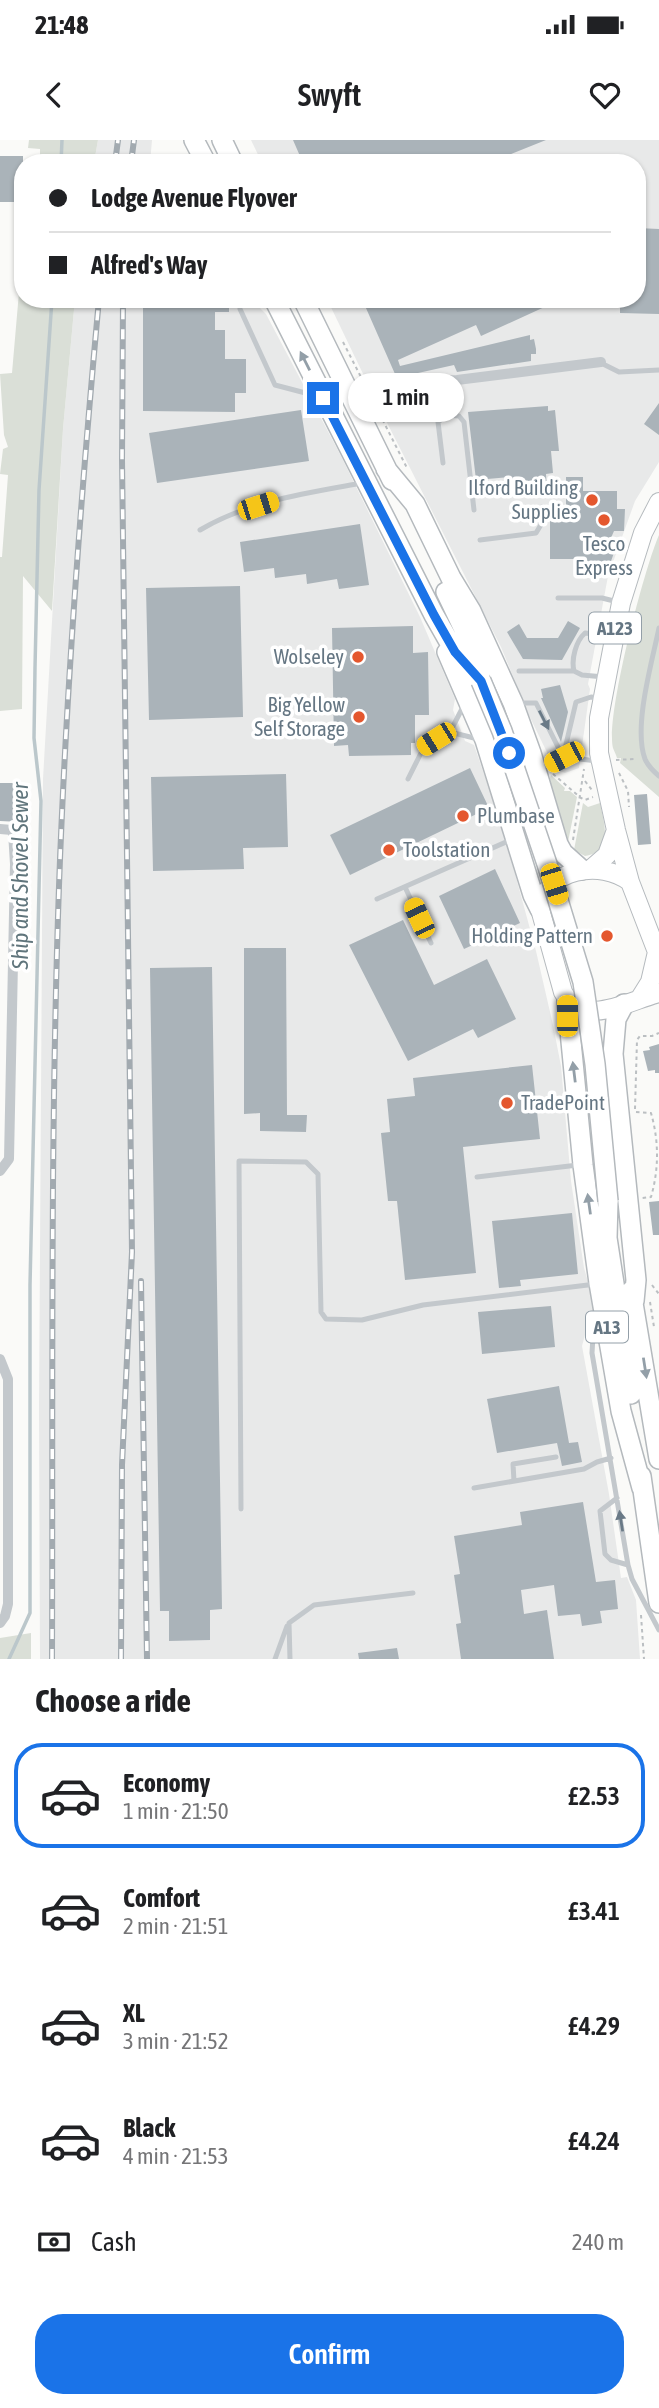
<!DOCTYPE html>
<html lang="en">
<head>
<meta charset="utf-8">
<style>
	body { margin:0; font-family:"Asap Condensed",sans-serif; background:#f6f6f6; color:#202124; height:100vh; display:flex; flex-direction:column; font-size:26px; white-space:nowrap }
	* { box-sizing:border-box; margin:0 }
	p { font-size:23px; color:#757577 }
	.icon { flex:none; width:38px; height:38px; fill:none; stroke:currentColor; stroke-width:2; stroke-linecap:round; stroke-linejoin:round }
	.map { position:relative; height:1519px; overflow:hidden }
	.side { display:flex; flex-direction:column; background:#fff; flex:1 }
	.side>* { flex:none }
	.guide { position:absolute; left:14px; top:14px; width:632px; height:154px; border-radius:28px; box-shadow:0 2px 5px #0004; display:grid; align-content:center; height:154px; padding:0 35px; background:#fff }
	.end { position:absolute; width:32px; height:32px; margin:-16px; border:9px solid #1a73e8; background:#fff; box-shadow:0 0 0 4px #fff }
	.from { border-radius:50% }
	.bubble { position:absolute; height:49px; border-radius:24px; background:#fff; box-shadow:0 2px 5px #0004; font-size:23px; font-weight:600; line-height:49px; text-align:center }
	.car { position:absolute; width:21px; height:42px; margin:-21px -10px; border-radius:9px; box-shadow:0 0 5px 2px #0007; background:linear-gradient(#f5c518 24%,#345 0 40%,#f5c518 0 76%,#345 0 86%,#f5c518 0) }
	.guide b { display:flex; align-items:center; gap:24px; height:66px; font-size:26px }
	.guide b+b { border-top:2px solid #e0e0e0 }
	.guide i { width:18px; height:18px; background:#202124 }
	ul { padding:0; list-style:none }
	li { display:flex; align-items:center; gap:21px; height:105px; margin:0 14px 10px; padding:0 21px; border:4px solid transparent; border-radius:28px }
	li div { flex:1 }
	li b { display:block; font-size:26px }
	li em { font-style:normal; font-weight:600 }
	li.active { border-color:#1a73e8 }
	li>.icon { width:63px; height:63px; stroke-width:1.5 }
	h2 { padding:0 35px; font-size:32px; line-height:84px }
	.pay { display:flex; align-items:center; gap:18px; height:77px; padding:0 35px; font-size:26px }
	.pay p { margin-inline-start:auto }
	.primary-button { display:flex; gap:14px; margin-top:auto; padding:14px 35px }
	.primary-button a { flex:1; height:80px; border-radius:28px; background:#1a73e8; color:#fff; font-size:28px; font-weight:600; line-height:80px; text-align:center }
	.status { display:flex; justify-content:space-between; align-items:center; height:49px; padding:0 35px; background:#fff; direction:ltr }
	.status svg { height:19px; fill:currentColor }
	header { display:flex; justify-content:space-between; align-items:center; height:91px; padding:0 35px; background:#fff; font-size:32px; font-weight:600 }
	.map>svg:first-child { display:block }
	.built { fill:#e8e9e9 }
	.green { fill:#dadfd7 }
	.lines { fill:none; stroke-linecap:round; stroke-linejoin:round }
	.stream { stroke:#bbc7cb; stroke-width:3.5 }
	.building { fill:#aab3b9 }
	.primary-casing { stroke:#b5babe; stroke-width:20 }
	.highway-casing { stroke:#b4b9bd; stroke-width:22 }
	.path { stroke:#bbbfc2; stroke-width:2; stroke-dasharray:3.5 3.5; stroke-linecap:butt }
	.lane { stroke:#c3c8cc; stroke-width:5 }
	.street { stroke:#c3c8cc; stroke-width:10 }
	.primary { stroke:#fff; stroke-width:18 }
	.highway { stroke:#fff; stroke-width:19 }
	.rail-casing { stroke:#a2aab0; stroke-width:6 }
	.rail { stroke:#fff; stroke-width:3.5; stroke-dasharray:10; stroke-linecap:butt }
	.highway-bridge-casing { stroke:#b4b9bd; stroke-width:22; stroke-linecap:butt }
	.highway-bridge { stroke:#fff; stroke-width:19 }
	.oneway { fill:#939fa8 }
	.oneway2 { fill:#6a7a87 }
	.route { stroke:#1a73e8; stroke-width:9 }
	.poi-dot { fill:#e4572e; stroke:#fff; stroke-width:2.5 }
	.labels { text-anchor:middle; stroke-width:7; stroke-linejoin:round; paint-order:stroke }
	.shield { fill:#fff; stroke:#939fa8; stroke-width:2 }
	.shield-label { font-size:19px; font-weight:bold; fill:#657683 }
	.poi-label { font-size:21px; fill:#657683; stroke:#fff; text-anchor:end }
	.water-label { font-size:23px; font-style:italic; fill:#60757c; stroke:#fff }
</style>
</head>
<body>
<div class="status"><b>21:48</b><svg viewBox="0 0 49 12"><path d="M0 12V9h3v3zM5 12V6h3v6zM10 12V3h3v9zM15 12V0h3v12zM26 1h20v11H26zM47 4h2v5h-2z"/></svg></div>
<header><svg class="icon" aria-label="back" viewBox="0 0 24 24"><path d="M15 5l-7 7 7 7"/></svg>Swyft<svg class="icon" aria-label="heart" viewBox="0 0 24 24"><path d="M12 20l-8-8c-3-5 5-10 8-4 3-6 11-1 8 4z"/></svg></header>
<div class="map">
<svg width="659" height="1519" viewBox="0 0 659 1519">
	<rect width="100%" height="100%" fill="#fafaf8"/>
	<path class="built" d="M 98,0 L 152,0 L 150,23 L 94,23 Z
		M 251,0 L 659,0 L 659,322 L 635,361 L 608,436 L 588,544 L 590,549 L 579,628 L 565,633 L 555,629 L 528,573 L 501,507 L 378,265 L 327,159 L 637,159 L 637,23 L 262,23 Z
		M 75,159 L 251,159 L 266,174 L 342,318 L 420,477 L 455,559 L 453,570 L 465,601 L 474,605 L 502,686 L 536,811 L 553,885 L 561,926 L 571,1041 L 584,1128 L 593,1158 L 594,1174 L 588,1184 L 582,1206 L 609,1354 L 621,1438 L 627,1437 L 636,1460 L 640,1519 L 40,1519 L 39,1269 L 43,639 L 63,289 Z"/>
	<path class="green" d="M 29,0 L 98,0 L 94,23 L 40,23 L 40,9 L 28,8 Z
		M 15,67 L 23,68 L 23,159 L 75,159 L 63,289 L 52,471 L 23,436 L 22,569 L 0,571 L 0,417 L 2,417 L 8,335 L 0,334 L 3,309 L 8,307 L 4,295 L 0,234 L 12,233 L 19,152 Z
		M 659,395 L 659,657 L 620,623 L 621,618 L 617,618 C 616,614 614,611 613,608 C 605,577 645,426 659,395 Z
		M 551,635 L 565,648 L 564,651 L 570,651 L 577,657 L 568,702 L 548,642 Z
		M 583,663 L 588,667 L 600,663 C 604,683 614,712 585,716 L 574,710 Z
		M 31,1493 L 31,1519 L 0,1519 L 0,1498 Z"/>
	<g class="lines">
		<path class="stream" d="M 61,23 L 62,0
			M 9,1519 L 30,1473 L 30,1145 L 41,661 L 34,598 L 35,528 L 39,350 L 52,159"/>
	</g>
	<path class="building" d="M 293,0 L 546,0 L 496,20 L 497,23 L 303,23 Z
		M 0,16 L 23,16 L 23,62 L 0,62 Z
		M 637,88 L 659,89 L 659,174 L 620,173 L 620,159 L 637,159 Z
		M 143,159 L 229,159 L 229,172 L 215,172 L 215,190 L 225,190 L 225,219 L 246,219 L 246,253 L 235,253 L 235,272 L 143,271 Z
		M 362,159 L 562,159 L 481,196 L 476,185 L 398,220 L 400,226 L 530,195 L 530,200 L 534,199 L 536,209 L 536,214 L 531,214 L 531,221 L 457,232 L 454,225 L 418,233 L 395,234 Z
		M 659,263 L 659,295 L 644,284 Z
		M 548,266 L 548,271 L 555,270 L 559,311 L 551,311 L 553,333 L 546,334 L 547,354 L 529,355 L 529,350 L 512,351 L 510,337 L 476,340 L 468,272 Z
		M 301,270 L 309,321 L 157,343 L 149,293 Z
		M 566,337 L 583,337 L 583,351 L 617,351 L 617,369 L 625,369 L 624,391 L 614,391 L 607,407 L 615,410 L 606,435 L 581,426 L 583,419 L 550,419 L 550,371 L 566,371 Z
		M 360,384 L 369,445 L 339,449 L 337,439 L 307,444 L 306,434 L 275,438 L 274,428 L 244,432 L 240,402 Z
		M 240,446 L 243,577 L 149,580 L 146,448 Z
		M 568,481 L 580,488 L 562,520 L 523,519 L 507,492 L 519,484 L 527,498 L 558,498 Z
		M 413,486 L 413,513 L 428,512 L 429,575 L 415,575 L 415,603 L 411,603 L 411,615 L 349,616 L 348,605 L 334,606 L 332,488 Z
		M 560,545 L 568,572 L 561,602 L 541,558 L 543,558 L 541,549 Z
		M 470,628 L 489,668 L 350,735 L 330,695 Z
		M 286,634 L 288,707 L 243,708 L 244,729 L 153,731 L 151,637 Z
		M 0,643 L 20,643 L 20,682 L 0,681 Z
		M 647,654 L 651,704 L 638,705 L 634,655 Z
		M 495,729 L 520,783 L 464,809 L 439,756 Z
		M 403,780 L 434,845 L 487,819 L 516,879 L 478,898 L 473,889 L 408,921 L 349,805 Z
		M 244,808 L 286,808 L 287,975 L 307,975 L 306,992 L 260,991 L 260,973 L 244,974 Z
		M 212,827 L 222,1469 L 210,1470 L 210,1500 L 169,1501 L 169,1471 L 160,1471 L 150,828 Z
		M 659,904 L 659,933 L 655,933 L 655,930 L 648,931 L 643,911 L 650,910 L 649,907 Z
		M 532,925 L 540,999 L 463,1007 L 476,1133 L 405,1140 L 397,1061 L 388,1061 L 381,993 L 390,992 L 387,959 L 415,956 L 413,938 Z
		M 659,1061 L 659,1095 L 653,1095 L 649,1062 Z
		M 572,1073 L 578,1134 L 520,1140 L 521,1146 L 499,1148 L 492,1081 Z
		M 551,1166 L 555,1207 L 482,1214 L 478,1172 Z
		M 559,1246 L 569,1303 L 578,1302 L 582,1322 L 562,1326 L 557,1303 L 497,1313 L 487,1259 Z
		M 583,1362 L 596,1442 L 615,1440 L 618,1469 L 600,1471 L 602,1483 L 582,1486 L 580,1474 L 558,1476 L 554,1445 L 521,1450 L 524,1474 L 547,1470 L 554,1519 L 461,1519 L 456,1484 L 461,1483 L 454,1435 L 460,1434 L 454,1396 L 522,1385 L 520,1372 Z
		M 397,1508 L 399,1519 L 359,1519 L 358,1513 Z"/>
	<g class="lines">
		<g class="primary-casing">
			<path id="primary" d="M 592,728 L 607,715 L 616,690
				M 630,742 C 601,719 545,729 540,769 L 563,852 C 583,889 628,861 659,853
				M 640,858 L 650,842 L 657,812 L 630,742 L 616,690 L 599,613 L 599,578 L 621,463 L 643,393 L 659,362"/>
		</g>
		<g class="highway-casing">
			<path id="highway" d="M 194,0 L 206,23
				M 222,0 L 233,23
				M 274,159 L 434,475 L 455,512 L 481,541
				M 303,159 L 392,340
				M 386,329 L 415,364 L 451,438 L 471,471 L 513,563 L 531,613 L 558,704 L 563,713 L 582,730
				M 446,452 L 471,504 L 480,535
				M 447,512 L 485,600 L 533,755 L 540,769
				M 567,860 L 583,1025 L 599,1143 L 621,1271 L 642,1348
				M 624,864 L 616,879 L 613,914 L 636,1140 L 634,1161
				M 608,1061 L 607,1098 L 631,1254
				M 631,1151 L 659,1319
				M 641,1336 L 659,1463"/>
		</g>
		<path class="path" d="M 343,202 L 363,241
			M 373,261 L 407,328
			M 616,620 L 634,619
			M 619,633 L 628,651 L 629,667
			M 553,634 L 581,658 L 585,660 L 593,657
			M 585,641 L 592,650
			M 573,700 L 584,629
			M 635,969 L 637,900 L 640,896 L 652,896 L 659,893
			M 636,972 L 651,973 C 659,1001 659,1029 651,1057 L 642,1058
			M 652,1145 L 659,1154
			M 650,1162 L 654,1187
			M 641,1475 L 644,1519"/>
		<path class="lane" d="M 240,169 L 275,245 L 317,256
			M 601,223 L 619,232 L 659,230
			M 443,323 L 438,282 L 447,275 L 459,276 L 464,282 L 474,370
			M 200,390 C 249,361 307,353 362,343
			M 480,400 L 536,393 L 542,383 L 542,367
			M 558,458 L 602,458 L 618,462
			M 659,488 C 652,522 633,587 645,619 C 648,626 653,631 659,636
			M 519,531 L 574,531
			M 604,537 L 582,535 L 574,531 C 571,519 576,501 585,493 L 610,496
			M 519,563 L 536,563 L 563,617
			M 464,565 L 450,592 L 478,599
			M 563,617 L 576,562 L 591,557 L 599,558
			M 539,628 L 563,617 L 597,621
			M 408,639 L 424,607 L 450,592
			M 405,747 L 431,803
			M 377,759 L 513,699
			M 528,803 L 531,796 L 544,793
			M 477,1037 L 578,1025
			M 600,1183 L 593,1196 L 592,1213 L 628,1425 L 632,1439 L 659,1490
			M 514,1341 L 513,1324 L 556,1317
			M 474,1348 L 584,1329 L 597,1322 L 611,1318
			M 617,1358 L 600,1371 L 605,1414 L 611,1420 L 628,1425
			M 241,1369 L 239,1021 L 306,1022 L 318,1034 L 321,1172 L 326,1179 L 362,1180 L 423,1165 L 596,1144
			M 275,1519 L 287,1486
			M 290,1519 L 289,1483 L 314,1465 L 413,1453"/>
		<path class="street" d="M 353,259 L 378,243 L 388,242 L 457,240 L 601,222
			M 0,689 L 12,690 L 13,692 L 15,724 L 9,1019 L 0,1031
			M 0,1219 L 8,1239 L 8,1464 L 5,1476 L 0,1483"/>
		<use href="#primary" class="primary"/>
		<use href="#highway" class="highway"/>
		<g class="rail-casing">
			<path id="rail" d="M 115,23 L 118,0
				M 131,23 L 134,0
				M 141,1141 L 147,1519
				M 52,1519 C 53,1261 50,1003 59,746 C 66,550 81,354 99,159
				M 121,1519 L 122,1325 L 132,1112 L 122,320 L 123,159"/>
		</g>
		<use href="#rail" class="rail"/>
		<g class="highway-bridge-casing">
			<path id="highway-bridge" d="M 481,541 L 502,591 L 547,724 L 583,842 L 595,924 L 608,1061"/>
		</g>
		<use href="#highway-bridge" class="highway-bridge"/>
	</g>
	<defs><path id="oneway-solid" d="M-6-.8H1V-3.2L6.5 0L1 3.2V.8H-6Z" transform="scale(1.75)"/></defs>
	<g class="oneway">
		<use href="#oneway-solid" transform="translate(305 221) rotate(-117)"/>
		<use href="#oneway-solid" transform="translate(574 932) rotate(-97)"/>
		<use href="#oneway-solid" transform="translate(589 1064) rotate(-98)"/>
		<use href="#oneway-solid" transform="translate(645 1228) rotate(81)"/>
	</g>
	<g class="oneway2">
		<use href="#oneway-solid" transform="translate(544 580) rotate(63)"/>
		<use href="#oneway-solid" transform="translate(621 1381) rotate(-99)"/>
	</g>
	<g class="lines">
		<path class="route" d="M 323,258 L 434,475 L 455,512 L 481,541 L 509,613"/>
	</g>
	<g class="poi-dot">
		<circle cx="592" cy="360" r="7"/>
		<circle cx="604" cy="380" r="7"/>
		<circle cx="358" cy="517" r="7"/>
		<circle cx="359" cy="577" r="7"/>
		<circle cx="463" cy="676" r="7"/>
		<circle cx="389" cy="710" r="7"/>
		<circle cx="607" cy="796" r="7"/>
		<circle cx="507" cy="963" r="7"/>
	</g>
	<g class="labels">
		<g class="shield">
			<rect x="589" y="472.5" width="52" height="31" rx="5"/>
			<rect x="586" y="1171.5" width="42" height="31" rx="5"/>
		</g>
		<g class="shield-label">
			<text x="615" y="495">A123</text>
			<text x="607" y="1194">A13</text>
		</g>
		<g class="poi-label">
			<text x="578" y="355">Ilford Building<tspan x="578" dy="24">Supplies</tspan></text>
			<text x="604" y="411" text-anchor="middle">Tesco<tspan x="604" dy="24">Express</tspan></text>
			<text x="344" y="524">Wolseley</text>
			<text x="345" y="572">Big Yellow<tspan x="345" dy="24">Self Storage</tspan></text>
			<text x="477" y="683" text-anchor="start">Plumbase</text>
			<text x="403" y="717" text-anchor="start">Toolstation</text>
			<text x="593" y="803">Holding Pattern</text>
			<text x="521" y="970" text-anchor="start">TradePoint</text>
		</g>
		<g class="water-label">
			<text transform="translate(20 736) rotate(-90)" y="8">Ship and Shovel Sewer</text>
		</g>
	</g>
</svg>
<i class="end from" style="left:509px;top:613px"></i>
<i class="end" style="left:323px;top:258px"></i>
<div class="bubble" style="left:348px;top:233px;width:116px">1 min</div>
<i class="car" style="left:258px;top:366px;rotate:72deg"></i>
<i class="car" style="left:436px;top:599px;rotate:238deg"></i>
<i class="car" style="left:564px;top:617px;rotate:243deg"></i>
<i class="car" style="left:554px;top:744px;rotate:162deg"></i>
<i class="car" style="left:419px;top:778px;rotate:335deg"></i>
<i class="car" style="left:567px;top:876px;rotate:0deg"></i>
<div class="guide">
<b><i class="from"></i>Lodge Avenue Flyover</b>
<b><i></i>Alfred's Way</b>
</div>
</div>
<section class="side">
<h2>Choose a ride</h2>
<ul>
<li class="active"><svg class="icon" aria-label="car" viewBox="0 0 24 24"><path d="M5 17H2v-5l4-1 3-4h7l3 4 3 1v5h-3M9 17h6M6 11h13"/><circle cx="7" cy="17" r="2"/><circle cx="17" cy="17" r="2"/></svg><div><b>Economy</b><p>1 min · 21:50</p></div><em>£2.53</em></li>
<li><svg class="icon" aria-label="car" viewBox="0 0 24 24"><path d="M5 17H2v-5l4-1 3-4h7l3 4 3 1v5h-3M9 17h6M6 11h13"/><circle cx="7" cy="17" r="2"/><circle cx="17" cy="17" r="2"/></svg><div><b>Comfort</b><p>2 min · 21:51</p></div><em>£3.41</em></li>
<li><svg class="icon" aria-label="car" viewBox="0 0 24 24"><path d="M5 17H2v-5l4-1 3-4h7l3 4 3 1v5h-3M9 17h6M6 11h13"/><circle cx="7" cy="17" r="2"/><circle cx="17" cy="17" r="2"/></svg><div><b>XL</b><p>3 min · 21:52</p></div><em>£4.29</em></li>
<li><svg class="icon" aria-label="car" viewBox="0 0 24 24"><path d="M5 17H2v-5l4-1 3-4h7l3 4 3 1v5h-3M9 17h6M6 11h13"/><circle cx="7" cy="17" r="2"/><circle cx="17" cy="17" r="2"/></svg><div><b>Black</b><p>4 min · 21:53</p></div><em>£4.24</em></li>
</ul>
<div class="pay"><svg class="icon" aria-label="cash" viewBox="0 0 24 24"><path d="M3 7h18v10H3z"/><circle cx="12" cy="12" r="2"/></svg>Cash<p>240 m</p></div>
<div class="primary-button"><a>Confirm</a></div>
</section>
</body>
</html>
